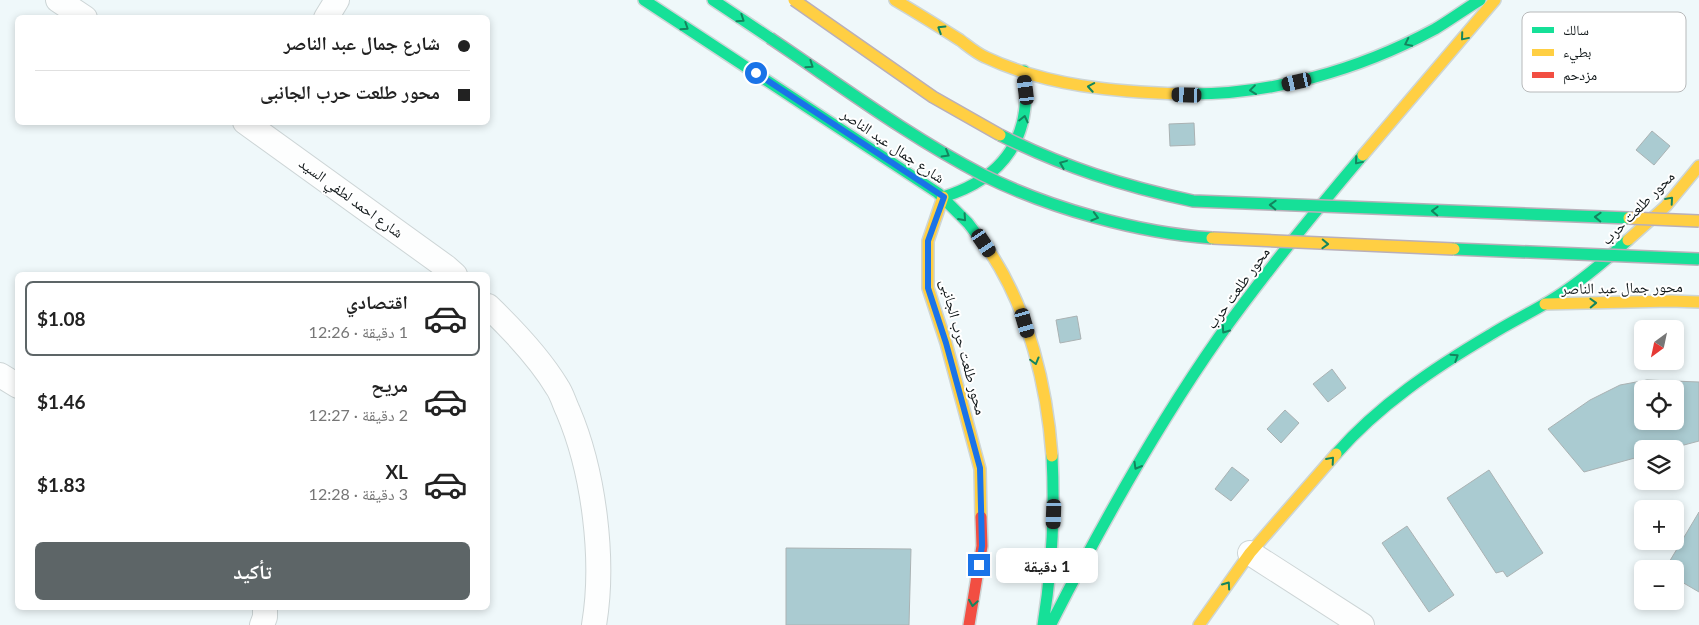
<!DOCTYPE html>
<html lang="ar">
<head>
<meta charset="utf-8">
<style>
	body { margin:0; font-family:Lato,"Noto Naskh Arabic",sans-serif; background:#f6f6f6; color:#222; direction:rtl; height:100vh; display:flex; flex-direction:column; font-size:19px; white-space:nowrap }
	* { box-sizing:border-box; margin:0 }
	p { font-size:16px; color:#767676 }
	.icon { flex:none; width:28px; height:28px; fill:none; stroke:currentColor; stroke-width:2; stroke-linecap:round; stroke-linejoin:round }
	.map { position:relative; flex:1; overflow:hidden; direction:ltr }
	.side { position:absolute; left:15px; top:272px; width:475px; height:338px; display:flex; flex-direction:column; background:#fff; border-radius:8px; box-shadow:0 2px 8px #0003; direction:rtl }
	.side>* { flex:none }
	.hud { position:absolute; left:15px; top:15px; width:475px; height:110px; border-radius:8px; box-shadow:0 2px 8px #0003; direction:rtl; display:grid; align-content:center; height:110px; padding:0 20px; background:#fff }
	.needle { width:32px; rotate:213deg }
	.tools { position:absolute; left:1634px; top:320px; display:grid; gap:10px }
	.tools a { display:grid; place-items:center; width:50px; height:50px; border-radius:8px; background:#fff; box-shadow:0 2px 8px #0003; font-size:25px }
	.end { position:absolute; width:22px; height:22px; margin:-11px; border:6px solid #1a73e8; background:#fff; box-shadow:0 0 0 2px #fff }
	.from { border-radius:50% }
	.bubble { position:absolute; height:35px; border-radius:8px; background:#fff; box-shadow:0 2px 8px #0003; font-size:16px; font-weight:700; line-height:35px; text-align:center; direction:rtl }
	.car { position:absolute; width:15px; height:30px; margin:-15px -8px; border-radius:6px; box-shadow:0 0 4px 1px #0007; background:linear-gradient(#222 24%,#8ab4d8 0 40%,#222 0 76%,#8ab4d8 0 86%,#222 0) }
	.hud b { display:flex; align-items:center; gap:18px; height:48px; font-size:19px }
	.hud b+b { border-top:1px solid #e0e0e0 }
	.hud i { width:12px; height:12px; background:#222 }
	ul { padding:9px 0 0; list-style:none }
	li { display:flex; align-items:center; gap:15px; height:75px; margin:0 10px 8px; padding:0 10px; border:2px solid transparent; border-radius:8px }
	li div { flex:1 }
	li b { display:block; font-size:19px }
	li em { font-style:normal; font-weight:700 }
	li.active { border-color:#5d6567 }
	li>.icon { width:45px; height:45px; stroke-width:1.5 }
	.button { display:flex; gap:10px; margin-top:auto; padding:10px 20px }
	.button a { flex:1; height:58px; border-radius:8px; background:#5d6567; color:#fff; font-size:20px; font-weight:700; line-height:58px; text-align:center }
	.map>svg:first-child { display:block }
	.building { fill:#aacbd1; stroke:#aab2b3; fill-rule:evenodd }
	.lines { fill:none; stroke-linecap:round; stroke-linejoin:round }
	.street-casing { stroke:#cdd5d6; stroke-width:26 }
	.fast-casing { stroke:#cdd5d6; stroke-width:14 }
	.slow-casing { stroke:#cdd5d6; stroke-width:14 }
	.jam-casing { stroke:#cdd5d6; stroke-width:14 }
	.street { stroke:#fdfefe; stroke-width:24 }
	.fast { stroke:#16e098; stroke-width:11 }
	.slow { stroke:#ffcf43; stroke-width:11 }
	.jam { stroke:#f24e42; stroke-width:11 }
	.fast-bridge-casing { stroke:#b9afb9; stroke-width:14; stroke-linecap:butt }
	.slow-bridge-casing { stroke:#b9afb9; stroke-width:14; stroke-linecap:butt }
	.fast-bridge { stroke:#16e098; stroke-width:11 }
	.slow-bridge { stroke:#ffcf43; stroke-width:11 }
	.oneway { stroke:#13855e }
	.route { stroke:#1a73e8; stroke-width:6 }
	.labels { text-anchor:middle; stroke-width:4; stroke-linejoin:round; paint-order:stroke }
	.street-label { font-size:15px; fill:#0f1618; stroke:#fff }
	.key { fill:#fff; stroke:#b7b9ba; stroke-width:1 }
	.key-label { font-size:14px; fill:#0f1618 }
</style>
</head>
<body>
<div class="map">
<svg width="1699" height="625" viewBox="0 0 1699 625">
	<rect width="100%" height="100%" fill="#eff8fa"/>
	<path class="building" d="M 1194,123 L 1195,145 L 1170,146 L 1169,124 Z
		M 1652,131 L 1670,146 L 1654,165 L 1636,150 Z
		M 1077,316 L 1081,339 L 1060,343 L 1056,320 Z
		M 1332,369 L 1346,388 L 1328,402 L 1313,384 Z
		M 1647,380 L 1699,382 L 1699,441 L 1669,449 L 1642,449 L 1642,456 L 1584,472 L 1548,429 L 1590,400 L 1620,385 ZM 1642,389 L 1675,389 L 1675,421 L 1642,421 Z
		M 1285,410 L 1299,423 L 1281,443 L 1267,429 Z
		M 1232,467 L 1249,480 L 1231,501 L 1215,489 Z
		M 1489,470 L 1543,553 L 1507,577 L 1503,571 L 1496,573 L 1447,498 Z
		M 1699,512 L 1699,592 L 1675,578 L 1675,569 L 1665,569 Z
		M 1407,526 L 1454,595 L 1429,612 L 1382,543 Z
		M 786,548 L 911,549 L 909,625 L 786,625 Z"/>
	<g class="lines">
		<g class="street-casing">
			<path id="street" d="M 58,0 L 85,18
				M 326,18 L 337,0
				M 245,122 L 446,267 L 455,275
				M 488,306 C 513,330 539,357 557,387 C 562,394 564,403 568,411 C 594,472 605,560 594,625
				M 0,375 L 18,386
				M 1250,553 L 1362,625
				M 262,625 L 265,617 L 265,608"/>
		</g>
		<g class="fast-casing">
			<path id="fast" d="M 644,0 L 938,193 L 968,223 L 990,252
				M 713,0 L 770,38
				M 1182,94 C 1269,96 1359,70 1435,29 C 1450,20 1465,9 1480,0
				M 943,197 C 1005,178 1033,136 1024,71
				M 1336,454 C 1379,405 1434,368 1490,335 C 1507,324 1526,315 1543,305 C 1573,288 1603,263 1628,240
				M 1052,622 C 1102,524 1156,427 1219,337 C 1264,274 1313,214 1363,155
				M 1043,625 C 1052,569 1055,514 1052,456"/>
		</g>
		<g class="slow-casing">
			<path id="slow" d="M 895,0 C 917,13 938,26 960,40 C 968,46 976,53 985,57 C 1046,86 1116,92 1182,94
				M 1363,155 L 1495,0
				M 943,197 L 928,241 L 928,288 L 946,343 L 980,469 L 981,517
				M 1628,240 L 1666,206 L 1699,166
				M 990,252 C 1029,311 1047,386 1052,456
				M 1545,304 L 1670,301 L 1699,302
				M 1199,625 L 1250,553 L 1336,454"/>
		</g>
		<g class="jam-casing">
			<path id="jam" d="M 969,625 L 982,546 L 981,517"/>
		</g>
		<use href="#street" class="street"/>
		<use href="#fast" class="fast"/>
		<use href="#slow" class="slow"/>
		<use href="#jam" class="jam"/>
		<g class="fast-bridge-casing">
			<path id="fast-bridge" d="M 770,38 C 840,85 908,136 983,175 C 1049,208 1138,233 1212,238
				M 1000,135 C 1064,167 1123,186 1193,201 L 1629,218
				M 1454,249 L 1699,259"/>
		</g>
		<g class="slow-bridge-casing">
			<path id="slow-bridge" d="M 794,0 L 933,97 L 1000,135
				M 1629,218 L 1699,221
				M 1212,238 L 1454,249"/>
		</g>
		<use href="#fast-bridge" class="fast-bridge"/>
		<use href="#slow-bridge" class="slow-bridge"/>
	</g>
	<defs><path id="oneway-chevron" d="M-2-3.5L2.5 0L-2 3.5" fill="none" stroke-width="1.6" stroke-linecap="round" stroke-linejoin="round" transform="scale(1.25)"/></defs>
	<g class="oneway">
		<use href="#oneway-chevron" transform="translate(741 19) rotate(34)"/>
		<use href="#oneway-chevron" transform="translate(685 27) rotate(33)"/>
		<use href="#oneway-chevron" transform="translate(941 29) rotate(-148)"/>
		<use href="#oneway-chevron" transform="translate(1464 37) rotate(130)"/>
		<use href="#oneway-chevron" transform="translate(1408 43) rotate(154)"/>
		<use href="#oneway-chevron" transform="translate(810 65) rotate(34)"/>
		<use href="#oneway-chevron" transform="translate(1091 87) rotate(-170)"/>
		<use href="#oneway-chevron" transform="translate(1253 90) rotate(173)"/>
		<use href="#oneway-chevron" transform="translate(1024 119) rotate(-77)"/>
		<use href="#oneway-chevron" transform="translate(946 154) rotate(30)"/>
		<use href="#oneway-chevron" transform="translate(1358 161) rotate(130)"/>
		<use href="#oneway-chevron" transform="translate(1063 164) rotate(-158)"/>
		<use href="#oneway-chevron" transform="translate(1670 200) rotate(-49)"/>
		<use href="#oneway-chevron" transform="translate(1273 205) rotate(-178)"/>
		<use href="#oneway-chevron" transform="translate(1435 211) rotate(-178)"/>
		<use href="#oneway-chevron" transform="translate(1095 217) rotate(16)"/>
		<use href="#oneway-chevron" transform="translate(1598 217) rotate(-178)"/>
		<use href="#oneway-chevron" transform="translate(963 218) rotate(48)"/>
		<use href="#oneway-chevron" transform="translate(1325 244) rotate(2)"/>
		<use href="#oneway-chevron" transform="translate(1593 303) rotate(-2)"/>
		<use href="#oneway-chevron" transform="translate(1225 330) rotate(125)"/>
		<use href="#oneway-chevron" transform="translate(1455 357) rotate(-33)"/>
		<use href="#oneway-chevron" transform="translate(1035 361) rotate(75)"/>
		<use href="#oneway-chevron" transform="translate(1331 460) rotate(-49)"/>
		<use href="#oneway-chevron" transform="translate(1137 466) rotate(120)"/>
		<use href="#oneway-chevron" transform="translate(1227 585) rotate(-55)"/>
		<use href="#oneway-chevron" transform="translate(973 603) rotate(99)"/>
	</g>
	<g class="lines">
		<path class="route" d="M 756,73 L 944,197 L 928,241 L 928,288 L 946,343 L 980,468 L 982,546 L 979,565"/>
	</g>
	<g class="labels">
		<g class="street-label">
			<text transform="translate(893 146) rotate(34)" y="5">شارع جمال عبد الناصر</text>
			<text transform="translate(351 198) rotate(36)" y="5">شارع احمد لطفي السيد</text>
			<text transform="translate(1638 208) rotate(-45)" y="5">محور طلعت حرب</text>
			<text transform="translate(1238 288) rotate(-54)" y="5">محور طلعت حرب</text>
			<text transform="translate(1622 288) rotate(-1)" y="5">محور جمال عبد الناصر</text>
			<text transform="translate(963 347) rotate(75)" y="5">محور طلعت حرب الجانبى</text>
		</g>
	</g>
	<rect x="1522" y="12" width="164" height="80" rx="8" class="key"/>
	<rect x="1532" y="27" width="22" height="6" fill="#16e098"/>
	<rect x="1532" y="49" width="22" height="7" fill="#ffcf43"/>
	<rect x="1532" y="72" width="22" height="6" fill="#f24e42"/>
	<g class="key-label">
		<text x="1563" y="35">سالك</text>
		<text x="1563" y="57">بطيء</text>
		<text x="1563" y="80">مزدحم</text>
	</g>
</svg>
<div class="tools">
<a><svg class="needle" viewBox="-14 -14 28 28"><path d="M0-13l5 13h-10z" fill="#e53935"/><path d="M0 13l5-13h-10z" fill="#767676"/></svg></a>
<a><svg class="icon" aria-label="locate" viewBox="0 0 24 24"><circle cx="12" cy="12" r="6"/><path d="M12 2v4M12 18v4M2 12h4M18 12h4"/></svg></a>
<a><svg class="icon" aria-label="layers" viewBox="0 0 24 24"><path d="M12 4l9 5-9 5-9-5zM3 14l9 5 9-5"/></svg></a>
<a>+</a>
<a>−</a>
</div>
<i class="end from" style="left:756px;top:73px"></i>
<i class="end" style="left:979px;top:565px"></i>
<div class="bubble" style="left:996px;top:548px;width:102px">1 دقيقة</div>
<i class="car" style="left:1297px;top:82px;rotate:257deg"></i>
<i class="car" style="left:1026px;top:90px;rotate:353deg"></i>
<i class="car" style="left:1187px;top:95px;rotate:272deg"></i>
<i class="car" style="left:984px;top:243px;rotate:146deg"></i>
<i class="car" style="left:1025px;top:323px;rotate:164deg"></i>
<i class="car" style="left:1054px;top:514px;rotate:182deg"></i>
<div class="hud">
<b><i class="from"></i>شارع جمال عبد الناصر</b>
<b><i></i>محور طلعت حرب الجانبى</b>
</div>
<section class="side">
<ul>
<li class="active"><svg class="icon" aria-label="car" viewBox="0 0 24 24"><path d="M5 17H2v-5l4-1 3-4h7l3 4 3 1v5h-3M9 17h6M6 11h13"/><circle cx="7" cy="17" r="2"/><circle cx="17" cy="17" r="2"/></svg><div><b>اقتصادي</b><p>1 دقيقة · 12:26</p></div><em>$1.08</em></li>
<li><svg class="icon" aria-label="car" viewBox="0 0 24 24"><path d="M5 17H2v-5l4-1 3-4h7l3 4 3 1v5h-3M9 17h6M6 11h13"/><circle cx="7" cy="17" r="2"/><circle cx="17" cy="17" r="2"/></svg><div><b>مريح</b><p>2 دقيقة · 12:27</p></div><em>$1.46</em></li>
<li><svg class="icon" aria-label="car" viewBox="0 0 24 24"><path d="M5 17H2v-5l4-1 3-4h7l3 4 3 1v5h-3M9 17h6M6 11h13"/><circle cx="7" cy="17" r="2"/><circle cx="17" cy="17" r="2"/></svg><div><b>XL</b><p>3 دقيقة · 12:28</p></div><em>$1.83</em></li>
</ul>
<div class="button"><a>تأكيد</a></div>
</section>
</div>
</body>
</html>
